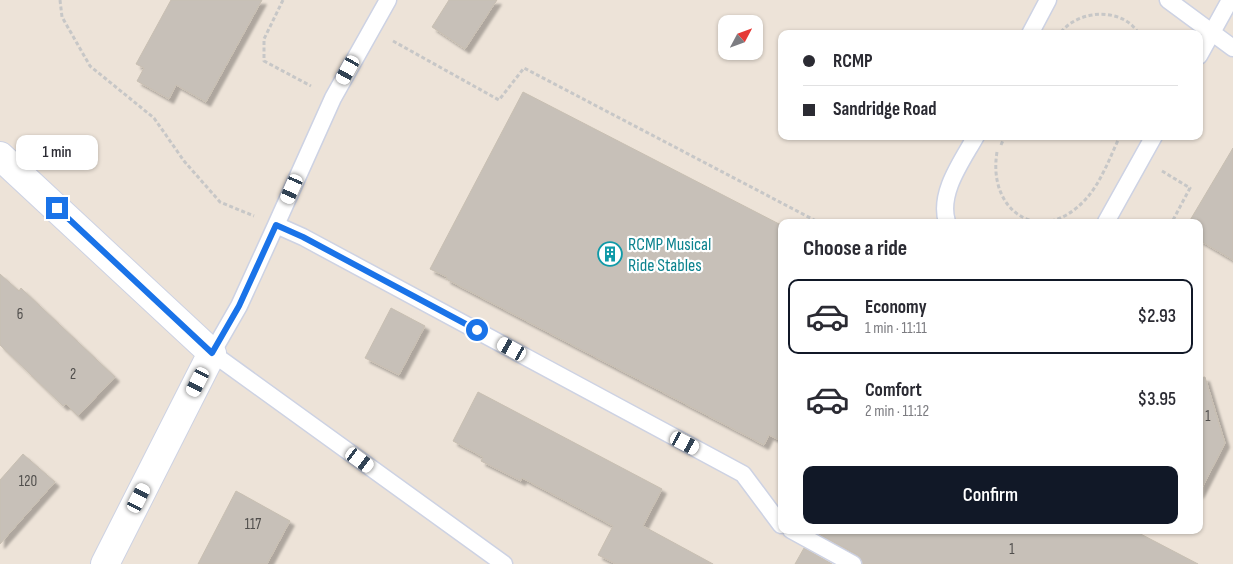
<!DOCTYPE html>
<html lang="en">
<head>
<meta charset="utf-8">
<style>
	body { margin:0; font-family:"Sofia Sans Condensed",sans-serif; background:#f7f7f7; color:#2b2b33; height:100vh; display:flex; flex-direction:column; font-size:19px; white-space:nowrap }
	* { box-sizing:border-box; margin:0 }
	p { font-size:16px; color:#7c7c81 }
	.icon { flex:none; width:28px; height:28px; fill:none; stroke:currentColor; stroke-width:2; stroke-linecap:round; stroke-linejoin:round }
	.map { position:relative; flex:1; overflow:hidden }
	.side { position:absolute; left:778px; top:219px; width:425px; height:315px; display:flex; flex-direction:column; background:#fff; border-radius:10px; box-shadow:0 1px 4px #0004 }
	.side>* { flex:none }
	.banner { position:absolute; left:778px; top:30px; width:425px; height:110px; border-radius:10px; box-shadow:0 1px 4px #0004; display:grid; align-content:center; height:110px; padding:0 25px; background:#fff }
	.needle { width:32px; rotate:49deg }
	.controls { position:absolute; left:718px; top:15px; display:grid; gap:10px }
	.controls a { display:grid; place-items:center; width:45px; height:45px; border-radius:10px; background:#fff; box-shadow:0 1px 4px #0004; font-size:25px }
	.end { position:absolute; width:22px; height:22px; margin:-11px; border:6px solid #1a73e8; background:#fff; box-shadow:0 0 0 2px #fff }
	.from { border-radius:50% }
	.bubble { position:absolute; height:35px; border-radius:10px; background:#fff; box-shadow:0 1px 4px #0004; font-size:16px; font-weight:600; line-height:35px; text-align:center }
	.car { position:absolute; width:15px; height:30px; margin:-15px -8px; border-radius:6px; box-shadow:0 0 4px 1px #0007; background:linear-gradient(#fff 24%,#345 0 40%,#fff 0 76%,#345 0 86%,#fff 0) }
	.banner b { display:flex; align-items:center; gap:18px; height:48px; font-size:19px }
	.banner b+b { border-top:1px solid #e1e1e2 }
	.banner i { width:12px; height:12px; background:#2b2b33 }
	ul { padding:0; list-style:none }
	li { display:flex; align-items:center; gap:15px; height:75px; margin:0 10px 8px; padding:0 15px; border:2px solid transparent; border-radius:10px }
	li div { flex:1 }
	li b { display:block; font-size:19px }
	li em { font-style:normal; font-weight:600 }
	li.current { border-color:#111827 }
	li>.icon { width:45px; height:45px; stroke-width:1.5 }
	h2 { padding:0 25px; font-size:22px; line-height:60px }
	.cta { display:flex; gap:10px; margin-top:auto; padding:10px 25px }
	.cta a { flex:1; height:58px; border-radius:10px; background:#111827; color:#fff; font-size:20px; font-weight:600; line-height:58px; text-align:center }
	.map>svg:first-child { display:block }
	.building { fill:#c7c0b8; stroke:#c8bfb2; filter:url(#shadow) }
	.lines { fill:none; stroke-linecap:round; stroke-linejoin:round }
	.lane-casing { stroke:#cdd2e3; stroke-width:19 }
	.secondary-casing { stroke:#cdd2e3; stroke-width:30 }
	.path { stroke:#c7c7c7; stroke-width:3; stroke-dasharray:4 2.5; stroke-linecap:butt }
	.lane { stroke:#fff; stroke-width:16 }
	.secondary { stroke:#fff; stroke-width:28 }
	.route { stroke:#1a73e8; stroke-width:6 }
	.labels { text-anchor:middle; stroke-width:4.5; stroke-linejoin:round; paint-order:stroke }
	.number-label { font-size:15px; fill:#504e4c }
	.culture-label { font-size:18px; fill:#0d838f; stroke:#fff; text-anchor:start }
</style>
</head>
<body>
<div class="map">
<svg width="1233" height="564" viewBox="0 0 1233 564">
	<defs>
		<filter id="shadow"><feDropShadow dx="4.5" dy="4.5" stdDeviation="1" flood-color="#0004"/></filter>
	</defs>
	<rect width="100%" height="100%" fill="#ede3d8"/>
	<path class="building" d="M 171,0 L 262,0 L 206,102 L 176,85 L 169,99 L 137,81 L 144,68 L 136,64 Z
		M 449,0 L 497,0 L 465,49 L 432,27 Z
		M 523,92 L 781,225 L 781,441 L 769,435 L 764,445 L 446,279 L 447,277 L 430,269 Z
		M 1233,148 L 1233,260 L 1199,240 L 1199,222 L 1189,222 Z
		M 0,274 L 19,291 L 21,288 L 115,377 L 78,416 L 66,404 L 63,406 L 0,345 Z
		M 391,308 L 425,326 L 399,375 L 365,358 Z
		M 1205,377 L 1225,443 L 1199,494 L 1199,378 Z
		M 478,392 L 662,489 L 643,526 L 713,564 L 616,564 L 598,555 L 613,526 L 522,478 L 521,481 L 481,461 L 483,457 L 453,441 Z
		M 23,454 L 55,482 L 0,544 L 0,480 Z
		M 236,491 L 290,521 L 267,564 L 198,564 Z
		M 1133,530 L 1198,564 L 863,564 L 858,555 L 813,531 Z
		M 804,548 L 832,564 L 795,564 Z"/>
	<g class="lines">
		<g class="lane-casing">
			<path id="lane" d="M 388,0 L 333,98 L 276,225 L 303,237 L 743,474 L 781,525
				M 1168,0 L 1233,48
				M 1030,34 L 1048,0
				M 1199,56 L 1230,0
				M 947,222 C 938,193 962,161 976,136
				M 1106,222 L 1154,136
				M 276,225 L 239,306 L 212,353 L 504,564
				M 791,530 L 853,564"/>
		</g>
		<g class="secondary-casing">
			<path id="secondary" d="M 0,156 L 212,353 L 105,564"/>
		</g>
		<path class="path" d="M 60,0 L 62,17 L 90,66 L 154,118 L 184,161 L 220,202 L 254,216
			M 283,0 L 264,39 L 264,61 L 311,86
			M 1061,32 C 1080,9 1123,7 1139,34
			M 393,41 L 499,100 L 524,68 L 818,222
			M 1001,145 L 1005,136
			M 997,152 C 987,212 1041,247 1085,200 C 1101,183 1110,157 1120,136
			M 1162,171 L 1190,188 L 1172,222"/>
		<use href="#lane" class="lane"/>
		<use href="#secondary" class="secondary"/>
	</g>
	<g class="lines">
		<path class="route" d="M 57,208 L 212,353 L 239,306 L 276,225 L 303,237 L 477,330"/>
	</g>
	<defs>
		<g id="building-ring" transform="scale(1.25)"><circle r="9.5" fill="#fff" stroke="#0f9aa8" stroke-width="1.5"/><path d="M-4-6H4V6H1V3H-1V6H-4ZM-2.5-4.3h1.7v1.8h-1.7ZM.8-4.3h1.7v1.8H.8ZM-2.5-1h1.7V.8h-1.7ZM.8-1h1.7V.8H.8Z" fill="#0f9aa8"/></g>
	</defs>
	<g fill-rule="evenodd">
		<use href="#building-ring" x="610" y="254"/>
	</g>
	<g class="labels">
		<g class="number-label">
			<text x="20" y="319">6</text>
			<text x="73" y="379">2</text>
			<text x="1208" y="421">1</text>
			<text x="28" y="486">120</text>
			<text x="253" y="529">117</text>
			<text x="1012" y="554">1</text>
		</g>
		<g class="culture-label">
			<text x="628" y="250">RCMP Musical<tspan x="628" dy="21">Ride Stables</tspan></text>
		</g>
	</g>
</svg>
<div class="controls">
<a><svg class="needle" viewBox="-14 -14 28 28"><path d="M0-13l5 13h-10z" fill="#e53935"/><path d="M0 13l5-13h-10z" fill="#7c7c81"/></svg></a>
</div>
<i class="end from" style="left:477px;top:330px"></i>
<i class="end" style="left:57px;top:208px"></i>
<div class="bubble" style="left:16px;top:135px;width:82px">1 min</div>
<i class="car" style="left:348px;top:70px;rotate:209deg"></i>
<i class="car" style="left:292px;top:189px;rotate:204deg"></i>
<i class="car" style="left:512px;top:349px;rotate:299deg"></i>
<i class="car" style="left:198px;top:382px;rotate:207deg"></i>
<i class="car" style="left:685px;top:443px;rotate:118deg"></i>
<i class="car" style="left:360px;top:460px;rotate:126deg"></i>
<i class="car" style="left:139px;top:498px;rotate:27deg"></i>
<div class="banner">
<b><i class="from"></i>RCMP</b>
<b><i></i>Sandridge Road</b>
</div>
<section class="side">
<h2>Choose a ride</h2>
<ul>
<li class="current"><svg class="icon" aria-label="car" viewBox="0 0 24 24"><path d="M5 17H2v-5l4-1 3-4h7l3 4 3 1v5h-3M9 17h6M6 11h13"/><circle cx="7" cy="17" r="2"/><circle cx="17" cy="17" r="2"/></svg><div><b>Economy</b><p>1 min · 11:11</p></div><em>$2.93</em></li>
<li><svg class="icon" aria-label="car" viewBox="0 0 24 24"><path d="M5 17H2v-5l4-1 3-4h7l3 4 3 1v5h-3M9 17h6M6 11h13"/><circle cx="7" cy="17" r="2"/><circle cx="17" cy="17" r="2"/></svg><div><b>Comfort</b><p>2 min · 11:12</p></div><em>$3.95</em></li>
</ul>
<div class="cta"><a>Confirm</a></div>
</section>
</div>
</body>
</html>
